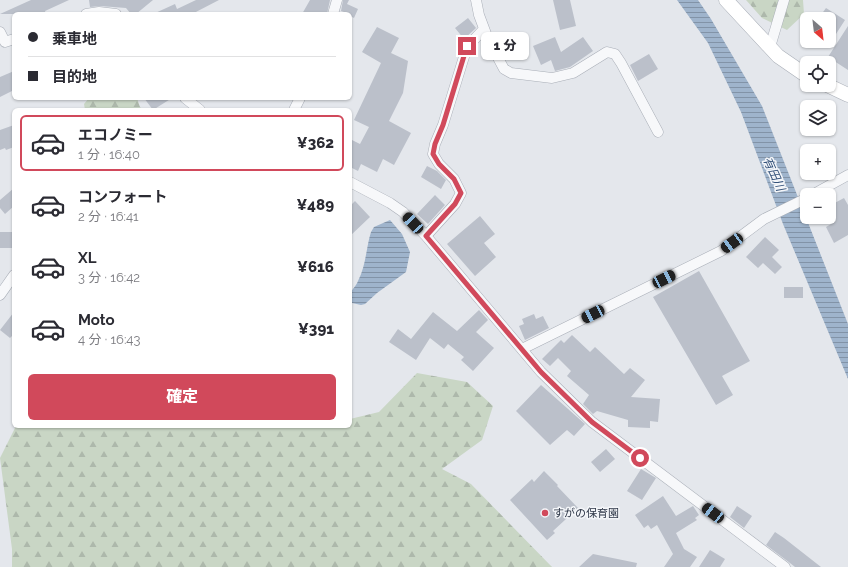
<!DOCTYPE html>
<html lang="ja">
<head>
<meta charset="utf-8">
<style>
	body { margin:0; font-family:Raleway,"Noto Sans JP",sans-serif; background:#f2f2f3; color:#2b2b33; height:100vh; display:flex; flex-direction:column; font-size:15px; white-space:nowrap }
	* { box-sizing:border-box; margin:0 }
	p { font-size:13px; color:#7c7c81 }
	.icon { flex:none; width:22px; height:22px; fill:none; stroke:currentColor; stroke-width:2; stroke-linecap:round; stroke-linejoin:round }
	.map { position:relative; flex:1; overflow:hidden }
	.panel { position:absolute; left:12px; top:108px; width:340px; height:320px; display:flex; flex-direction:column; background:#fff; border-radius:6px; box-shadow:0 1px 3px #0004 }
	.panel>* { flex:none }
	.banner { position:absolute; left:12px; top:12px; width:340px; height:88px; border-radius:6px; box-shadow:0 1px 3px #0004; display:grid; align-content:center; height:88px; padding:0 16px; background:#fff }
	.needle { width:26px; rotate:152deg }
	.controls { position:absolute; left:800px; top:12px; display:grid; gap:8px }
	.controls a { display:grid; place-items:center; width:36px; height:36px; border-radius:6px; background:#fff; box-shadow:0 1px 3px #0004; font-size:20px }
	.end { position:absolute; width:18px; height:18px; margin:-9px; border:5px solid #d1495b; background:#fff; box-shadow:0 0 0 2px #fff }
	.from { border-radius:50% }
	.bubble { position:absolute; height:28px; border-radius:6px; background:#fff; box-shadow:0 1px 3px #0004; font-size:13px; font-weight:800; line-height:28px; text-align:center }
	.car { position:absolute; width:12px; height:24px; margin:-12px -6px; border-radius:5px; box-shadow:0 0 3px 1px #0007; background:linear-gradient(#222 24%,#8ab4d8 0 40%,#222 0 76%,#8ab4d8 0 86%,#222 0) }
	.banner b { display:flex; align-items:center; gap:14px; height:38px; font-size:15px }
	.banner b+b { border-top:1px solid #e1e1e2 }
	.banner i { width:10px; height:10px; background:#2b2b33 }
	ul { padding:7px 0 0; list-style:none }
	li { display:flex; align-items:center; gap:12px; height:56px; margin:0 8px 6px; padding:0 8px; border:2px solid transparent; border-radius:6px }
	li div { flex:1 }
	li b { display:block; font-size:15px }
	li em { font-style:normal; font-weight:800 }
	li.active { border-color:#d1495b }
	li>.icon { width:36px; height:36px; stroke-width:1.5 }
	.primary-button { display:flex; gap:8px; margin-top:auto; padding:8px 16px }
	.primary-button a { flex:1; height:46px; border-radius:6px; background:#d1495b; color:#fff; font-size:16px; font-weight:800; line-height:46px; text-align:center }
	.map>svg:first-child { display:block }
	.forest { fill:url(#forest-firs) }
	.water { fill:url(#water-rules) }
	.building { fill:#bbc0ca }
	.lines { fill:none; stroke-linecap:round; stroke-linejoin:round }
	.street-casing { stroke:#a9aeb7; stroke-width:11 }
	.secondary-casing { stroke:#a9aeb7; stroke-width:15 }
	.street { stroke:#f7f8fa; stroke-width:10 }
	.secondary { stroke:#fff; stroke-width:14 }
	.route { stroke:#d1495b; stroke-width:5 }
	.poi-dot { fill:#d1495b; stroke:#f4f6f9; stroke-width:1.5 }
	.labels { text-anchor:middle; stroke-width:3; stroke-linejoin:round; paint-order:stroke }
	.poi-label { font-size:11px; fill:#2b3445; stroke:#f4f6f9; text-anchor:start }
	.water-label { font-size:12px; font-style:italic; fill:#34527a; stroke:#f4f6f9 }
</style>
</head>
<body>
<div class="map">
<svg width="848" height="567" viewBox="0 0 848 567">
	<defs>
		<pattern id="forest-firs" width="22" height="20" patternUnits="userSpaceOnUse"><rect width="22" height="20" fill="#c9d6c5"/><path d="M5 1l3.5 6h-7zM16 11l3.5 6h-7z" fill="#adb8ab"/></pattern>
		<pattern id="water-rules" width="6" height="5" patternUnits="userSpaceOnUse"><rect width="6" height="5" fill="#9fb4cc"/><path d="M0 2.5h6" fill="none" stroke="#8293a7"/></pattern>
	</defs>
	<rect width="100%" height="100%" fill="#e4e7ec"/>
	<path class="forest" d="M 746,0 L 803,0 L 804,14 L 787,30 L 762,18 Z
		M 89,98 L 137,98 L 140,107 L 143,110 L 85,110 L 84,104 Z
		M 417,373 L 467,382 L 493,406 L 482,440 L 442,469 L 471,484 L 552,567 L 12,567 L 12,549 L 0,458 L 16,426 L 350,426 L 350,419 L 379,412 Z"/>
	<path class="water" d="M 677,0 L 698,0 L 711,19 L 762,106 L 848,324 L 848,379 L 783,224 L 741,112 L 708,43 Z
		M 390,220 L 402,234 L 410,252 L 406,272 L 377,293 L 365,304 L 361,305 L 352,303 C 345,294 355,289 358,281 C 366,266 366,248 371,232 L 374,227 Z"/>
	<path class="building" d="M 31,0 L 69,0 L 45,11 L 46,14 L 0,14 Z
		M 89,0 L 153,0 L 136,14 L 131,14 L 126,8 L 100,6 L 90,7 Z
		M 196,0 L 219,0 L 192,14 L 153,14 L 175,4 L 177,9 Z
		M 310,0 L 330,0 L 327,14 L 302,14 Z
		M 343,0 L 349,0 L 347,4 L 358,9 L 354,18 L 350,16 L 350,14 L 341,11 Z
		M 553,0 L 570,0 L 576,26 L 560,30 Z
		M 826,8 L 845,20 L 836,34 L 829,30 L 829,19 L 818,19 Z
		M 468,18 L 476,28 L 464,39 L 455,28 Z
		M 848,26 L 848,70 L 828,57 Z
		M 377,27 L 399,38 L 391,53 L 408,61 L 403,93 L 389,121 L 411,133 L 394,165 L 383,159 L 377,172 L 361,164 L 358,171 L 350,167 L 350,139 L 360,144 L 369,127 L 354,120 L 381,63 L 362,52 Z
		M 555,37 L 561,52 L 583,37 L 593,51 L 570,67 L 555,71 L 551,60 L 541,65 L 533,46 Z
		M 649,54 L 658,69 L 638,81 L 630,65 Z
		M 14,71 L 14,90 L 0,97 L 0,77 Z
		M 144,98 L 172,98 L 153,110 Z
		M 14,125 L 14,147 L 6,150 L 5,148 L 0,150 L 0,130 Z
		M 427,166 L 437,171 L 446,180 L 441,189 L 421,177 Z
		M 14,188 L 14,206 L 5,214 L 0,208 L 0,200 Z
		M 435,195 L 445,205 L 428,224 L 417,214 Z
		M 844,198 L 848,205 L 848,235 L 834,243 L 826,227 L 836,221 L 829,206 Z
		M 355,201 L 370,217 L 350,236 L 350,206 Z
		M 480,216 L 495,234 L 484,243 L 496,257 L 475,276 L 447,244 Z
		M 0,232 L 14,232 L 14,248 L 0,248 Z
		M 765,237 L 779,250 L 772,257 L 782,267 L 775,274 L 763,263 L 758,268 L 746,257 Z
		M 699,271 L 750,361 L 722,376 L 733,395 L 716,405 L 653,297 Z
		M 784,287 L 803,287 L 803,298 L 784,298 Z
		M 479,310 L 488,320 L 476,332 L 494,348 L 473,371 L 461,360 L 464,357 L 448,344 L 444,349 L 430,338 L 416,360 L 389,342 L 398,329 L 411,339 L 433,312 L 457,331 Z
		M 14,312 L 14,334 L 10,338 L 0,330 Z
		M 534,314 L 536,319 L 543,316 L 549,328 L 525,340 L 519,326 L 524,324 L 522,319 Z
		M 572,335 L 590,352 L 595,347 L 624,374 L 630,368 L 645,380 L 631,397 L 660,399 L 658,422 L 650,421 L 650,428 L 628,427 L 628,420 L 597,411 L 593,414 L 583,404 L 589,395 L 567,376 L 571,371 L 558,358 L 550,366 L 542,359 L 561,340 L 564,343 Z
		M 541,385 L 585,424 L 574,436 L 567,430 L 550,445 L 516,411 Z
		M 606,449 L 615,459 L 600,472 L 591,462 Z
		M 641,469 L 656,478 L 642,500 L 627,491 Z
		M 544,471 L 558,485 L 557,486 L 578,508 L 553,531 L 555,533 L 547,540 L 510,500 L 532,479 L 534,482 Z
		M 663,496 L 676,516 L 693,506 L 699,515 L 695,518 L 697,520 L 676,533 L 684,549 L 697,557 L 690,567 L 664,567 L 673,554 L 657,525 L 651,529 L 648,525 L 644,528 L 635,515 Z
		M 737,506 L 752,516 L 744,528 L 730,517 Z
		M 775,532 L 784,538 L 821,567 L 795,567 L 790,563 L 766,545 Z
		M 710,550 L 725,559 L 720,567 L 699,567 Z
		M 593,554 L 637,563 L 636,567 L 579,567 Z"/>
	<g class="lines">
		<g class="street-casing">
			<path id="street" d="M 476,0 L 479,15 L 488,39 L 504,69 L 511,73 L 552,78 L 573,73 L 607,52 L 615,54 L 621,63 L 658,132
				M 86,14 L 99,12 L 116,14
				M 333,14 L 337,0
				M 0,32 L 5,42 L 14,39
				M 770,47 L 784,0
				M 185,98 L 200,110
				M 294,110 L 300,98
				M 350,182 L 390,203 L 403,212 L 426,236 L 541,372 L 592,422 L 785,567
				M 812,195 L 848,175
				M 426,236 L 455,204 L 461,193 L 454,179 L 439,164 L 433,154 L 435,144 L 443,125 L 467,47 L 484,29
				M 0,295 L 14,275
				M 522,349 L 721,251 L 764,219 L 807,198"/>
		</g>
		<g class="secondary-casing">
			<path id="secondary" d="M 726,0 L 778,56 L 807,76
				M 827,85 L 848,95"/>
		</g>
		<use href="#street" class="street"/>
		<use href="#secondary" class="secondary"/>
	</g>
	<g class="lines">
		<path class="route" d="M 467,46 L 443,125 L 435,144 L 433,154 L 439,164 L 454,179 L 461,193 L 455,204 L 426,236 L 541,372 L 592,422 L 640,458"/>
	</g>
	<circle class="poi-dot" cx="545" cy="513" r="4"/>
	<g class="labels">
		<g class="poi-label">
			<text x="553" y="517">すがの保育園</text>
		</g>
		<g class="water-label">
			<text transform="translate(774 174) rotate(66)" y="4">有田川</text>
		</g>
	</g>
</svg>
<div class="controls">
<a><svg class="needle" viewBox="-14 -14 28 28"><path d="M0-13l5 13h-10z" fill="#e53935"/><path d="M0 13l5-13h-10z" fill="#7c7c81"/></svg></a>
<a><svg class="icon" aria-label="locate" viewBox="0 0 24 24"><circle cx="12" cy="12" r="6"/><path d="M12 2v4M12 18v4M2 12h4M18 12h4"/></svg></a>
<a><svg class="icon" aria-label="layers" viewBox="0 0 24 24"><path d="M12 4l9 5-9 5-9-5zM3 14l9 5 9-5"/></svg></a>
<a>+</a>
<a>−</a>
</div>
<i class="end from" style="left:640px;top:458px"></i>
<i class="end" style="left:467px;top:46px"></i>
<div class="bubble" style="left:481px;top:32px;width:48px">1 分</div>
<i class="car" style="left:413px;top:223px;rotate:317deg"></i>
<i class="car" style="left:732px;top:243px;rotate:234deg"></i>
<i class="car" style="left:664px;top:279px;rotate:64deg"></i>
<i class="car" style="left:593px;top:314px;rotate:244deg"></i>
<i class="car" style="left:713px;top:513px;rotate:307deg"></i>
<div class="banner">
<b><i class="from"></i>乗車地</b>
<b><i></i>目的地</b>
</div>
<section class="panel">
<ul>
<li class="active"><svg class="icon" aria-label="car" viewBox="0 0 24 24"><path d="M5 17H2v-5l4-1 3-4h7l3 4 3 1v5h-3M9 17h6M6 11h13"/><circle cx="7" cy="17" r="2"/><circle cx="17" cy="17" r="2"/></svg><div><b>エコノミー</b><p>1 分 · 16:40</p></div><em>¥362</em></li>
<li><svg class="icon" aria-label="car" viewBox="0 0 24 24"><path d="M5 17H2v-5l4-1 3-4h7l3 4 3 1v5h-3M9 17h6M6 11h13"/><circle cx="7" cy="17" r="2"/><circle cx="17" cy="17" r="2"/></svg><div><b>コンフォート</b><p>2 分 · 16:41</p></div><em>¥489</em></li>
<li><svg class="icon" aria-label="car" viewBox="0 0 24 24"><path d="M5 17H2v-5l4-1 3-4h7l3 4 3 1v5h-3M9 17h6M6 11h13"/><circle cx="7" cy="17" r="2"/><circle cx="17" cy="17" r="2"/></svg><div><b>XL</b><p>3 分 · 16:42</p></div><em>¥616</em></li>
<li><svg class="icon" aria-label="car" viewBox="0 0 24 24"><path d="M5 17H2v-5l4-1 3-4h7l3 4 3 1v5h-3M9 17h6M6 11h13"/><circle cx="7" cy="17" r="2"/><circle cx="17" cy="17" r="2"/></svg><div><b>Moto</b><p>4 分 · 16:43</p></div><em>¥391</em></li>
</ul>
<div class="primary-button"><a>確定</a></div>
</section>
</div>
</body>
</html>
